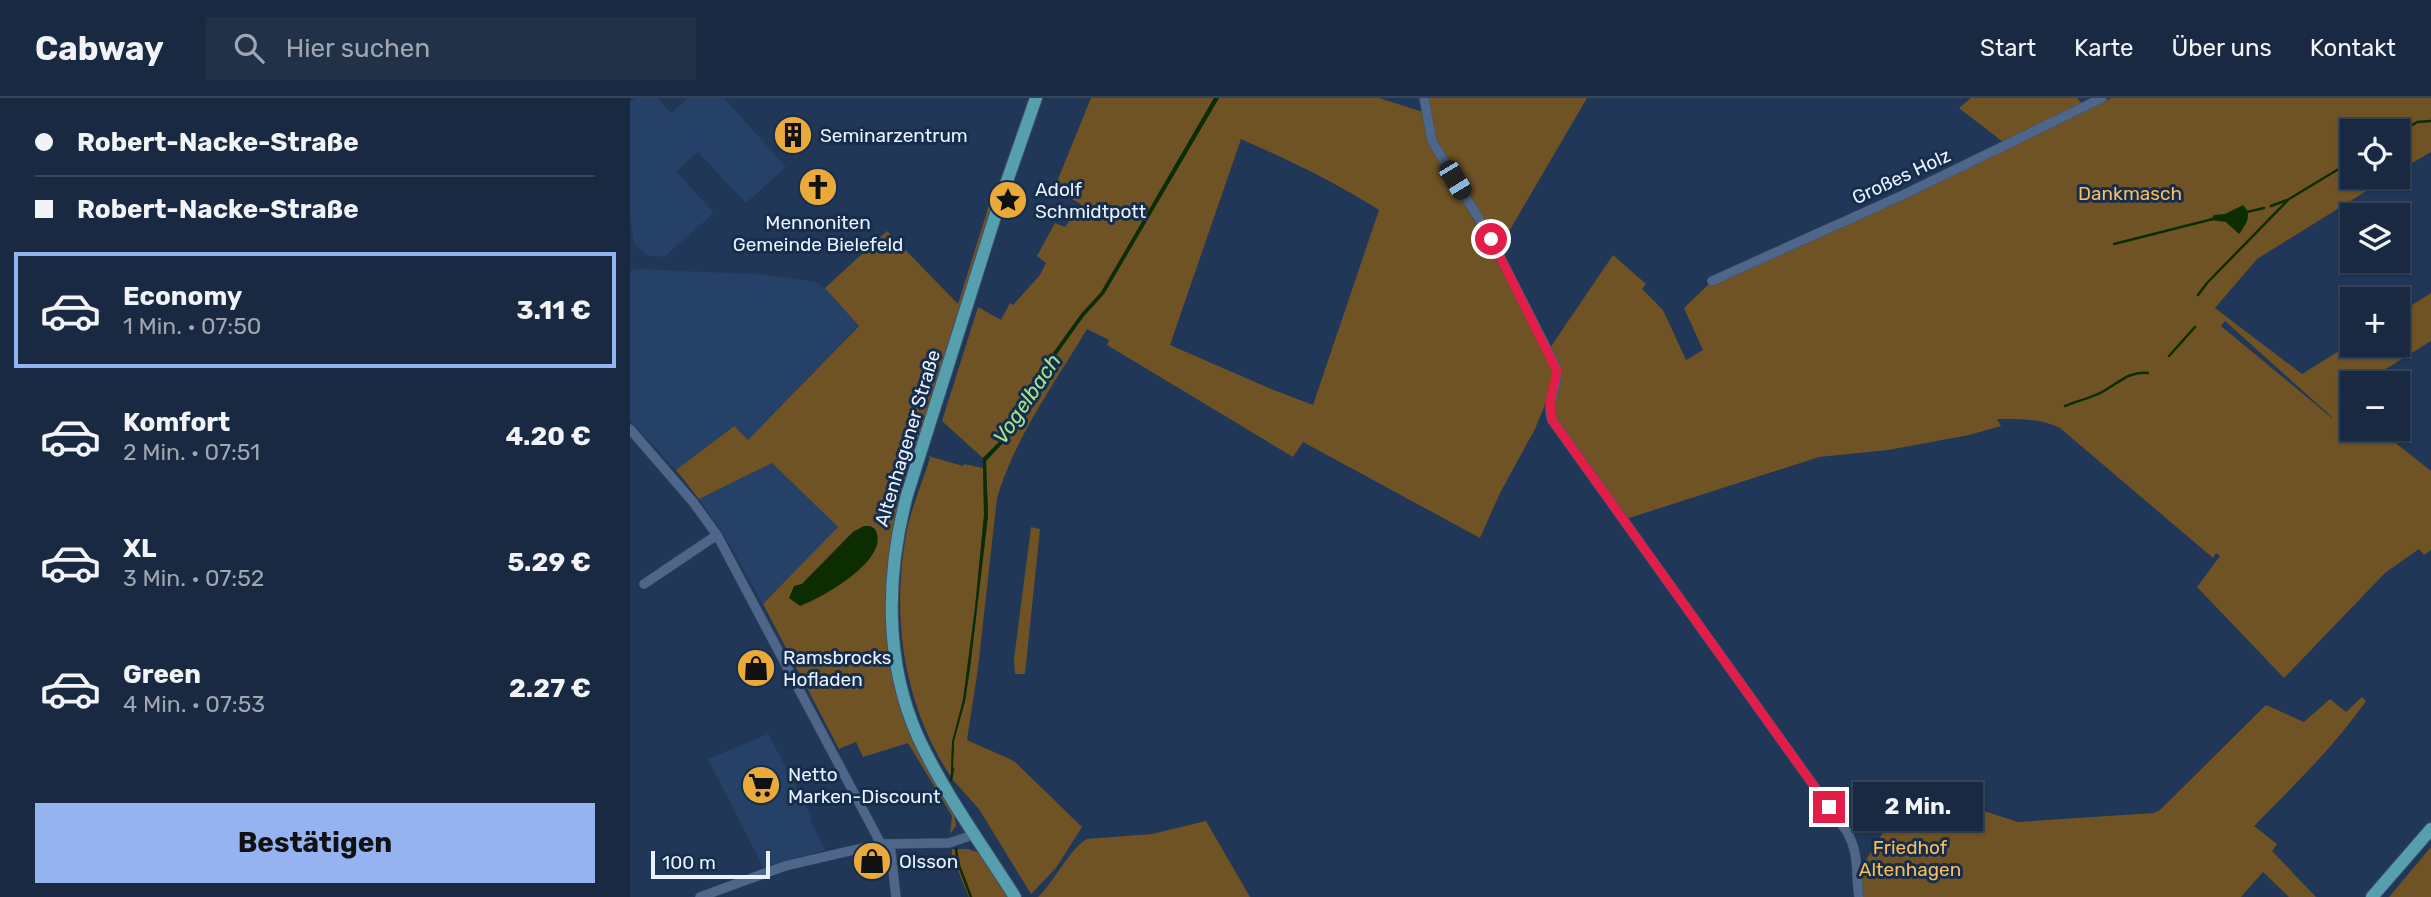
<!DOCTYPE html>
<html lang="de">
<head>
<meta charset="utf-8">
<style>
	body { margin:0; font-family:Rubik,sans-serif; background:#213148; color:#f1f3f6; height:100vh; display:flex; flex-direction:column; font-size:26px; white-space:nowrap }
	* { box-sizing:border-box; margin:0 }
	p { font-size:23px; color:#9fa6b1 }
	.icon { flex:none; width:38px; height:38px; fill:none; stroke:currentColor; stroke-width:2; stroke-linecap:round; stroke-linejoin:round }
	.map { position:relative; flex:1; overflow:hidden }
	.drawer { display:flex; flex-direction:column; background:#182941; width:630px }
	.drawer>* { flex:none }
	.top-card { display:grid; align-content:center; height:154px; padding:0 35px; background:#182941 }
	.buttons { position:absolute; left:1710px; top:21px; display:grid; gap:14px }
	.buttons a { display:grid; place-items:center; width:70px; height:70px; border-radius:0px; background:#182941; box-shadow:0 2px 5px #0004,0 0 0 2px #36455a; font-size:35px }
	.scale { position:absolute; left:21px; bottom:18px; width:119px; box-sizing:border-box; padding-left:7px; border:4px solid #e9f2fe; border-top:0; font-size:19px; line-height:24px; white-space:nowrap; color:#e9f2fe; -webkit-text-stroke:5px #162d4c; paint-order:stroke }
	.end { position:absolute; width:32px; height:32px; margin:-16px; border:9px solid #e11d48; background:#fff; box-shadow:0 0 0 4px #fff }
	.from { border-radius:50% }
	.bubble { position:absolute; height:49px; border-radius:0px; background:#182941; box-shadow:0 2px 5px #0004,0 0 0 2px #36455a; font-size:23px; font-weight:700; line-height:49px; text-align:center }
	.car { position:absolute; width:21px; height:42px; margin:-21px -10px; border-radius:9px; box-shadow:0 0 5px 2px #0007; background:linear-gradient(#222 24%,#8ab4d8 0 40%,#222 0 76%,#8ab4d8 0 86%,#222 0) }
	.top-card b { display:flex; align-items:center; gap:24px; height:66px; font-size:26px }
	.top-card b+b { border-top:2px solid #36455a }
	.top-card i { width:18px; height:18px; background:#f1f3f6 }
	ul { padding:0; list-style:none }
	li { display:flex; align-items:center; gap:21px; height:116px; margin:0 14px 10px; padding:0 21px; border:4px solid transparent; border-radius:0px }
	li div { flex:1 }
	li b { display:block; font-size:26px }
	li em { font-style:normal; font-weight:700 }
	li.on { border-color:#95b2f1 }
	li>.icon { width:63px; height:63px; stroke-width:1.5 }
	.button { display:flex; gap:14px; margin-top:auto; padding:14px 35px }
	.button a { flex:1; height:80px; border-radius:0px; background:#95b2f1; color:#111; font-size:28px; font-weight:700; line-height:80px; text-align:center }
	header { display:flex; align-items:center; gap:42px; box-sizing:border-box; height:98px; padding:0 35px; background:#182941; border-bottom:2px solid #36455a }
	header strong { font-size:33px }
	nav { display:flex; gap:38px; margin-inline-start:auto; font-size:24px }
	.search { width:490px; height:63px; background:#213148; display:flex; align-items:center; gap:18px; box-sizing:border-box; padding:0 24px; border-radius:0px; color:#9fa6b1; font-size:26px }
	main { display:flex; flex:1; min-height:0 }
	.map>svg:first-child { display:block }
	.built { fill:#264167 }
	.green { fill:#6f5325; fill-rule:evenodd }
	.water { fill:#0c2d00 }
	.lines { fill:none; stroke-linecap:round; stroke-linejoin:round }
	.stream { stroke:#0c2d00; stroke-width:2.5 }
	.minor-casing { stroke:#3e516a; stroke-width:10 }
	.major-casing { stroke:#3e516a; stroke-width:14 }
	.minor { stroke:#4e6689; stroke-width:9 }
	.major { stroke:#559fae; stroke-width:12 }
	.route { stroke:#e11d48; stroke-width:9 }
	.labels { text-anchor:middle; stroke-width:6; stroke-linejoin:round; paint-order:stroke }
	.poi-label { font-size:19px; fill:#e9f2fe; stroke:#162d4c; text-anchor:start }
	.street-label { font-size:19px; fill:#e9f2fe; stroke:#162d4c }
	.park-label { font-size:19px; fill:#fbbd58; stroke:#162d4c }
	.water-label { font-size:21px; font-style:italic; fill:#a4e489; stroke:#162d4c }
</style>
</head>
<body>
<header>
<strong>Cabway</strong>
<div class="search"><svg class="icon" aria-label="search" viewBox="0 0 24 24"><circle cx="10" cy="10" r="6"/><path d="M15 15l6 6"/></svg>Hier suchen</div>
<nav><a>Start</a><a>Karte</a><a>Über uns</a><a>Kontakt</a></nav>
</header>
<main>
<section class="drawer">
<div class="top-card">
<b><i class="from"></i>Robert-Nacke-Straße</b>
<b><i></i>Robert-Nacke-Straße</b>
</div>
<ul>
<li class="on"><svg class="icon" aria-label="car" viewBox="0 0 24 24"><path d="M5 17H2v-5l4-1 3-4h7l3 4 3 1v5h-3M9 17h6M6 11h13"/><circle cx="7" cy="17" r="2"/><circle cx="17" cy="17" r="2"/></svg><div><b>Economy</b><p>1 Min. · 07:50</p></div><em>3.11 €</em></li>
<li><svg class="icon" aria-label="car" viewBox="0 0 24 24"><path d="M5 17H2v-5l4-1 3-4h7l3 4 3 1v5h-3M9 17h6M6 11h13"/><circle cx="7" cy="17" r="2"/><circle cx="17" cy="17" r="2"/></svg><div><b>Komfort</b><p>2 Min. · 07:51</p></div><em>4.20 €</em></li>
<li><svg class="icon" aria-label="car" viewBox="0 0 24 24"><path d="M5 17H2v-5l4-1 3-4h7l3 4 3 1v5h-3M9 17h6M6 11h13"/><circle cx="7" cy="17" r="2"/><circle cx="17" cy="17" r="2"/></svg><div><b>XL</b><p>3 Min. · 07:52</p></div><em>5.29 €</em></li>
<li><svg class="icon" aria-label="car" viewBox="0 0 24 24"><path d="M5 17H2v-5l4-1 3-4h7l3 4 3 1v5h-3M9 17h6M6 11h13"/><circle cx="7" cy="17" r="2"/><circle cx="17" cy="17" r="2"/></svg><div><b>Green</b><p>4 Min. · 07:53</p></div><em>2.27 €</em></li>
</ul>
<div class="button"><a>Bestätigen</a></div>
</section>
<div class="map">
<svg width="1801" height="799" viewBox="0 0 1801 799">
	<rect width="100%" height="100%" fill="#203757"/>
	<path class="built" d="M 5,0 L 28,0 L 41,15 L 58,0 L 94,0 L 156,69 L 116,105 L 68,54 L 46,73 L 84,115 L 34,159 L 16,157 L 4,146 L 0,118 L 0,5 Z
		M 11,171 L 139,177 L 185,184 L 195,190 L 229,227 L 118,342 L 103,328 L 46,372 L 0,323 L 0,173 Z
		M 142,365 L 209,430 L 133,506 L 91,432 L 69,401 Z
		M 138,636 L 182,719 L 179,720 L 196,752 L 133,769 L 78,661 Z"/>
	<path class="green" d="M 461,0 L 584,0 L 471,195 L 451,216 L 383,311 L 376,337 L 353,360 L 312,323 L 348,209 L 371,222 L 380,205 L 383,207 L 410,177 L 416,165 L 407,158 L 425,125 L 435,129 L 451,106 L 424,91 Z
		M 589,0 L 749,0 L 793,14 L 800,44 L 916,252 L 924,271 L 924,281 L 918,299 L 905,331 L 870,395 L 850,440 L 673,344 L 663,359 L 477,247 L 479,242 L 457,231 C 425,285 385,339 367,400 L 348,570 L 337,642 L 384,663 L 452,729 L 426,770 L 401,796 L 349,711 L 322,681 L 324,643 L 335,603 L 340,570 L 358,418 L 356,363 L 379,339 L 386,313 L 454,218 L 474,196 ZM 611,41 C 659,62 705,84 749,112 L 683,307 L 641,291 L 540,247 Z
		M 796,0 L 957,0 L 871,147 L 837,98 L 805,42 Z
		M 1341,0 L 1447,0 L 1457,11 L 1481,0 L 1801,0 L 1801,54 L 1768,73 L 1768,33 L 1722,33 L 1722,79 L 1759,79 L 1627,161 L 1585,210 L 1672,276 L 1722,245 L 1722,247 L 1768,247 L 1768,216 L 1801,195 L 1801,243 L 1733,285 L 1722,285 L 1722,292 L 1707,302 L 1722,312 L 1722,331 L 1748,331 L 1801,373 L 1801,452 L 1794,457 L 1789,451 L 1755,475 L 1654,580 L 1567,489 L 1590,458 L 1586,455 L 1583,460 L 1430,330 C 1409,320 1389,321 1367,321 L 1371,328 L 1339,337 L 1258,352 L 1189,359 L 996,421 L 924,320 L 925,296 L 920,250 L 983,157 L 1016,186 L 1012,191 L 1033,212 L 1056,262 L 1073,252 L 1054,210 L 1080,185 L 1269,103 L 1373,44 L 1329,10 ZM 1595,223 L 1702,319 L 1702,320 L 1591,228 Z
		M 360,104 L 362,107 L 273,394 L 263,572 L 327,718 L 325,720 L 326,728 L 320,736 L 322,718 L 278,645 L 233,659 L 226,644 L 209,651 L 133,506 L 208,429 L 142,365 L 69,401 L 46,372 L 104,328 L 118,342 L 229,228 L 195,190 L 257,133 L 328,206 ZM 234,428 L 222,477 L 196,495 L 170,508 L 164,488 L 172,486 L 223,434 Z
		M 298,358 L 333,368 L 334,366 L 353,370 L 354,417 L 345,510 L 333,602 L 322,644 L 321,679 C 274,608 261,520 276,437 C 281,410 292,386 300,360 Z
		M 401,429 L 410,431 L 395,576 L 385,576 L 384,561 Z
		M 1732,599 L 1736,603 C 1704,649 1664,687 1624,728 L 1647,746 L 1642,753 L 1686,799 L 1659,799 L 1633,774 L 1611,799 L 1232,799 L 1230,772 L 1263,718 L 1280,702 L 1290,697 L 1299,697 L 1326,704 L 1388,724 L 1524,715 L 1530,712 L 1636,607 L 1674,624 L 1700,601 L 1716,614 Z
		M 576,723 L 620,799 L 408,799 C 424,784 441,749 457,741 L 522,736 Z
		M 1801,749 L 1801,799 L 1759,799 Z
		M 322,751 L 338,751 L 350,755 L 378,799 L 339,799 L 322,758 Z"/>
	<path class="water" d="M 584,0 L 589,0 L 474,196 L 454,218 L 386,313 L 379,338 L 356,363 L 358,418 L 340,570 L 335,603 L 324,643 L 323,675 L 321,674 L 322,644 L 333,602 L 345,510 L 354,417 L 353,360 L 376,337 L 383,311 L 451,216 L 471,194 Z
		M 1613,107 C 1623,116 1616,127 1609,136 L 1596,124 L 1581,122 L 1584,117 L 1595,116 Z
		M 234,428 L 240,428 L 245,431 C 262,461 193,499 170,508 L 159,500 L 164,488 L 172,486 L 223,434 Z"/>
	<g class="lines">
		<path class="stream" d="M 1768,36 L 1787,24 L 1801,23
			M 1641,108 L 1657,102
			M 1617,114 L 1634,110
			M 1484,146 L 1583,121
			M 1568,197 L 1577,185 L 1659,101 L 1722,63
			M 1539,258 L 1565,229
			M 1435,308 C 1447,303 1461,300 1472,294 C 1489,285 1498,273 1518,275
			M 321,682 L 323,671
			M 326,751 L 328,765 L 341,799"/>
		<g class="minor-casing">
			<path id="minor" d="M 794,0 L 802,43 L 861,141 L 926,269 C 930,287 915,303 922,322 L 1217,734 C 1230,757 1225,774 1229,799
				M 1082,183 L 1273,97 L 1472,0
				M 0,331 L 63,404 L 87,437 L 251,746
				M 14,486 L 87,437
				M 260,746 L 266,799
				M 70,799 L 155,768 L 215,754 L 251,746 L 319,745 L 346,736"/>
		</g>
		<g class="major-casing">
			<path id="major" d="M 385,799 C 352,747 314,695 288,639 C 254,563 256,476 277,397 L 368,109 L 406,0
				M 1742,799 L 1801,731"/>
		</g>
		<use href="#minor" class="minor"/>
		<use href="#major" class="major"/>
	</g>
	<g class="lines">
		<path class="route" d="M 861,141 L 927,273 L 920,304 L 922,322 L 1199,709"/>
	</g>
	<defs>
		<g id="building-disc" transform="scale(2.0125)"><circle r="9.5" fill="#eaaa39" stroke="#162d4c"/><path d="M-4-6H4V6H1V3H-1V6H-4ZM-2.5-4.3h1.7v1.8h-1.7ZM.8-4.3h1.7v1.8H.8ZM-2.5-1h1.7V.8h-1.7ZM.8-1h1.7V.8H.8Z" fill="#111"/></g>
		<g id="church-disc" transform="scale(2.0125)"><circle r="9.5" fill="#eaaa39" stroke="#162d4c"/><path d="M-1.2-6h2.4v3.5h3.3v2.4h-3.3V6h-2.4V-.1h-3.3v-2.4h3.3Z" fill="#111"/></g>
		<g id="sight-disc" transform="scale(2.0125)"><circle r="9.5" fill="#eaaa39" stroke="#162d4c"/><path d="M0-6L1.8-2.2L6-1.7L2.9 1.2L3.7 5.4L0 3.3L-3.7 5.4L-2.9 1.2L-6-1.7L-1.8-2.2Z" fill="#111"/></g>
		<g id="shop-disc" transform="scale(2.0125)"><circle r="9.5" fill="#eaaa39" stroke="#162d4c"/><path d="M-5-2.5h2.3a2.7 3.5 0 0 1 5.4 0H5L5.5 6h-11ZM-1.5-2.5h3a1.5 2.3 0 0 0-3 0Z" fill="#111"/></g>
		<g id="supermarket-disc" transform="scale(2.0125)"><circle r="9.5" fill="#eaaa39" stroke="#162d4c"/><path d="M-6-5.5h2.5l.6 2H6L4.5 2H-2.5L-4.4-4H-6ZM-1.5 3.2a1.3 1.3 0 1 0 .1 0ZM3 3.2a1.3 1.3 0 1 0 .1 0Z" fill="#111"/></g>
	</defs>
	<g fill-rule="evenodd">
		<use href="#building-disc" x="163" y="37"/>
		<use href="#church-disc" x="188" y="89"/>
		<use href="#sight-disc" x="378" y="102"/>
		<use href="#shop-disc" x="126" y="570"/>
		<use href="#supermarket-disc" x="131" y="687"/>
		<use href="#shop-disc" x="242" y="763"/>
	</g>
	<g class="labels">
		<g class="poi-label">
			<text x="190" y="44">Seminarzentrum</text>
			<text x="405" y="98">Adolf<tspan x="405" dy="22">Schmidtpott</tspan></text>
			<text x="188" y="131" text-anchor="middle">Mennoniten<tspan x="188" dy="22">Gemeinde Bielefeld</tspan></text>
			<text x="153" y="566">Ramsbrocks<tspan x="153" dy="22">Hofladen</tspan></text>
			<text x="158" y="683">Netto<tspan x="158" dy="22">Marken-Discount</tspan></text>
			<text x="269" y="770">Olsson</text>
		</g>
		<g class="street-label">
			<text transform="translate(1271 78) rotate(-25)" y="7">Großes Holz</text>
			<text transform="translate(277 340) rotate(-73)" y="7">Altenhagener Straße</text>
		</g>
		<g class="park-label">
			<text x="1500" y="102">Dankmasch</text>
			<text x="1280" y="756">Friedhof<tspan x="1280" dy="22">Altenhagen</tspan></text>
		</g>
		<g class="water-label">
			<text transform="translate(397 301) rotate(-56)" y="7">Vogelbach</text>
		</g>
	</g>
</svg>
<div class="buttons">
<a><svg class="icon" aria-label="locate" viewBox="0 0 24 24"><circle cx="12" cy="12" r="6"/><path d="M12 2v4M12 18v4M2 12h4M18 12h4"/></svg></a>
<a><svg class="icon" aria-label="layers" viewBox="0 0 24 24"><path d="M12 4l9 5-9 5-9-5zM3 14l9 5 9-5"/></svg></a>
<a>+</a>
<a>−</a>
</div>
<div class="scale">100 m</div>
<i class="end from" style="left:861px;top:141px"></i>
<i class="end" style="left:1199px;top:709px"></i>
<div class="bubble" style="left:1223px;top:684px;width:130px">2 Min.</div>
<i class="car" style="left:825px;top:82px;rotate:149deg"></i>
</div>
</main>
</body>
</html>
